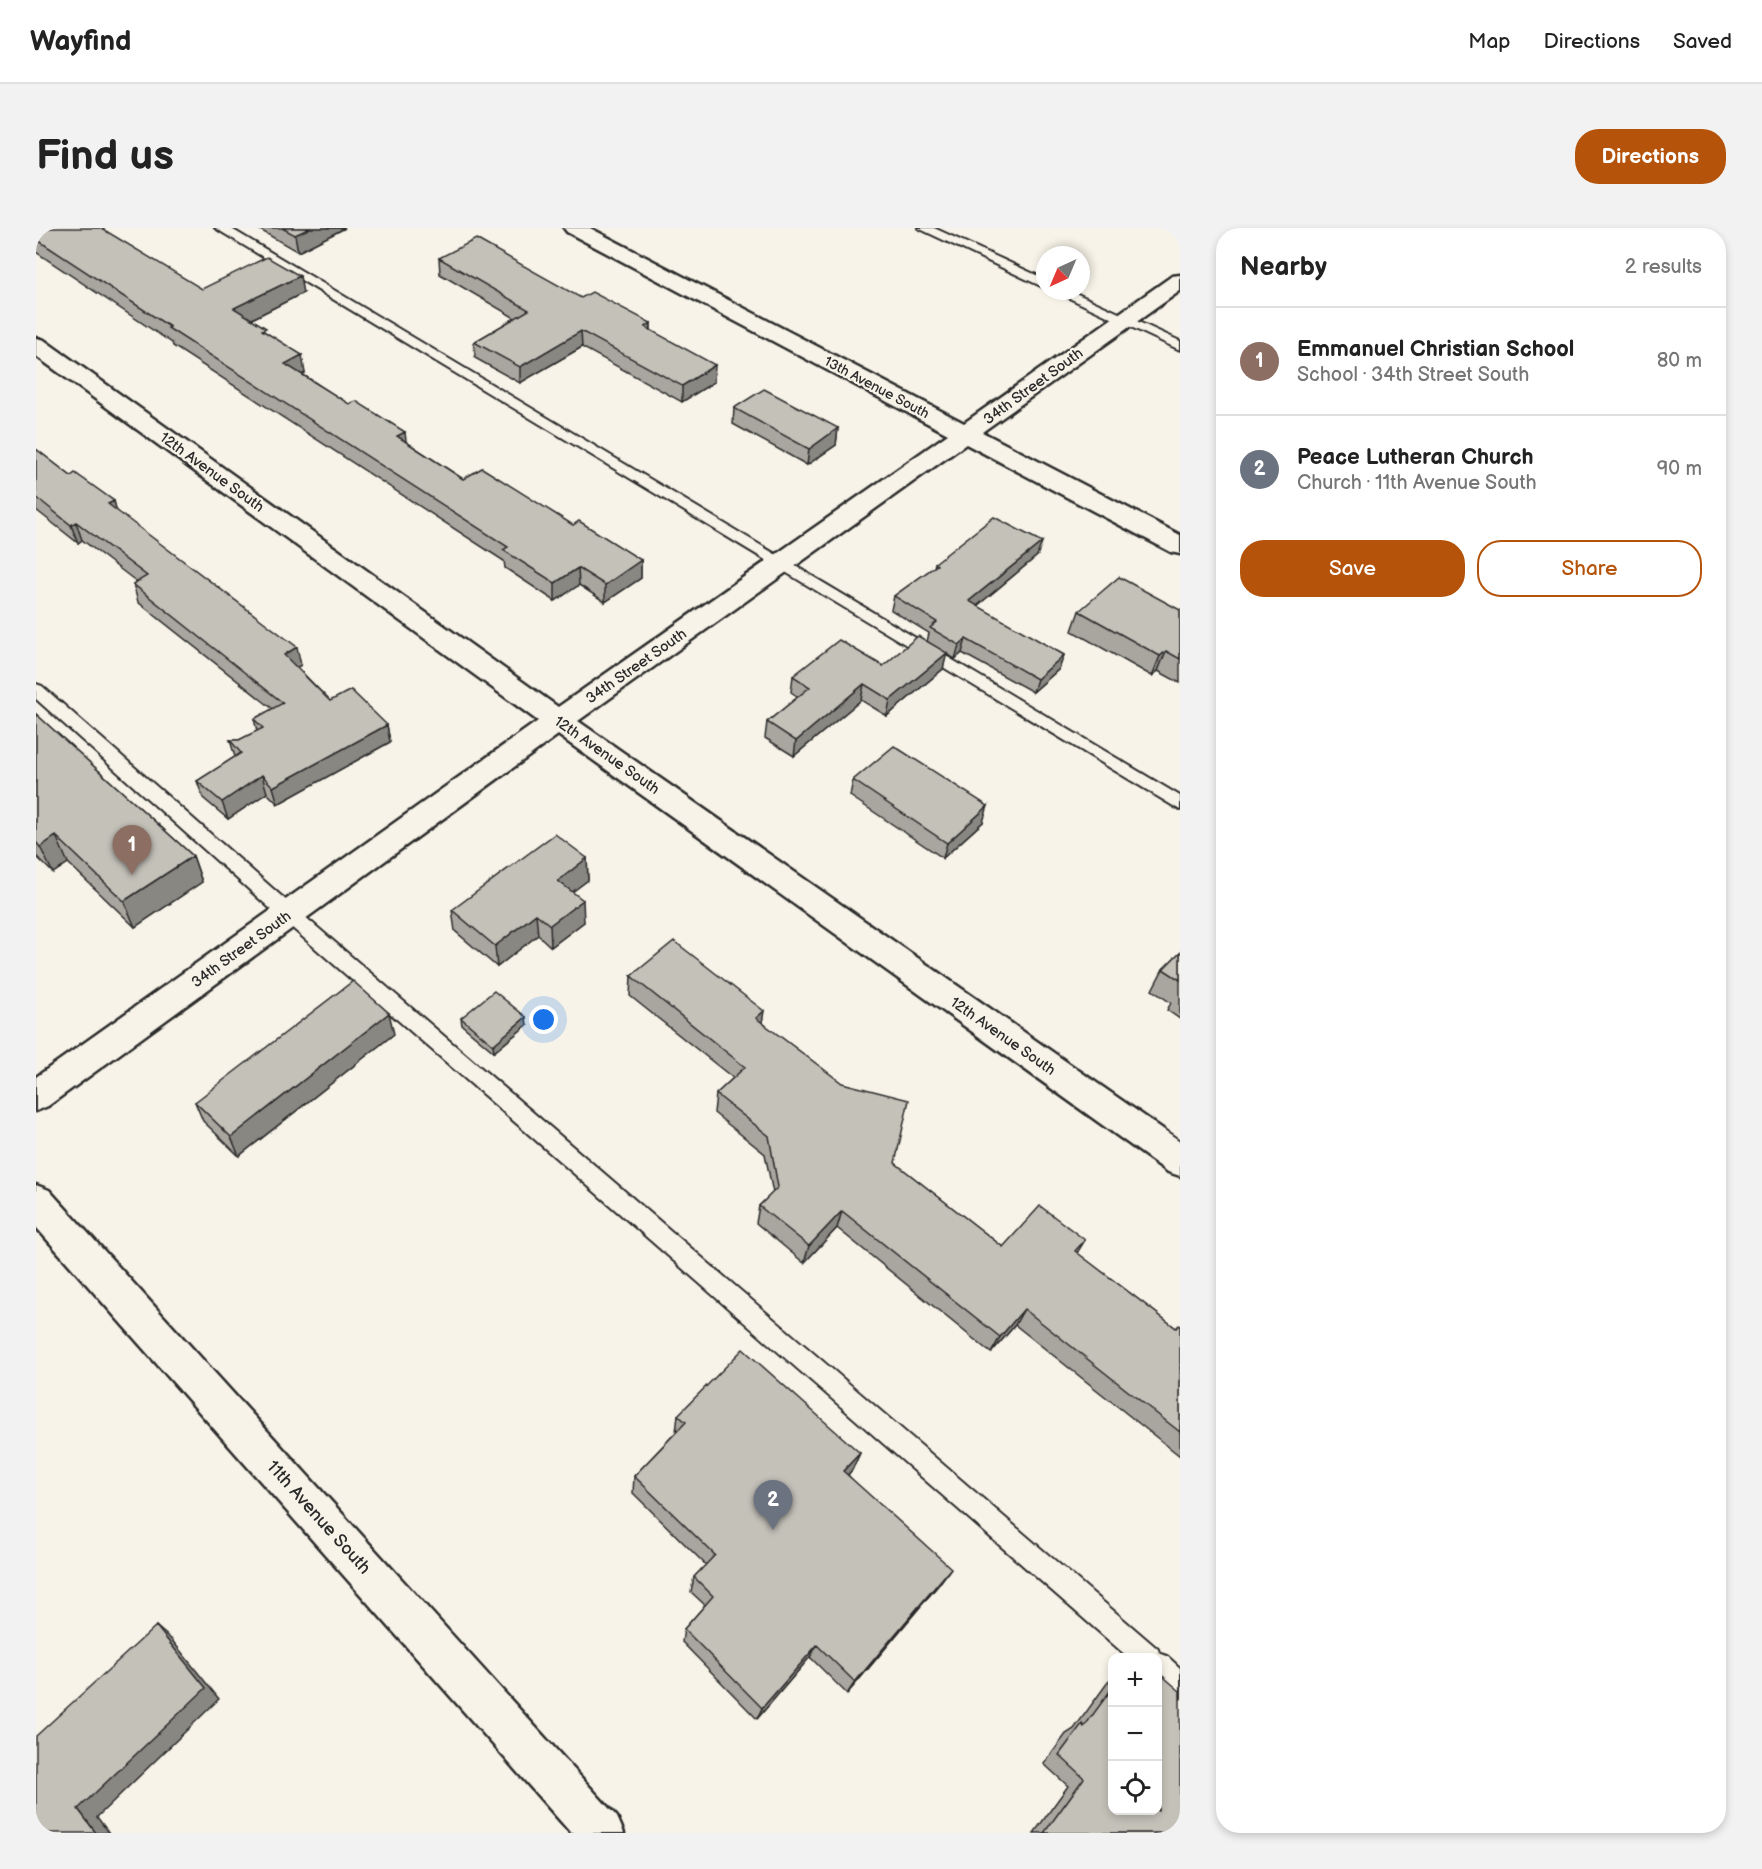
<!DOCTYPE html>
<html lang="en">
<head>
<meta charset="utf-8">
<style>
	:root { --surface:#fff; --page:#f2f2f2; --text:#222; --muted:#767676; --line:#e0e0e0; --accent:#b45309 }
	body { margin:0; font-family:"Balsamiq Sans",sans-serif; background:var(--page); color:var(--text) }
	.controls { position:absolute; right:18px; bottom:18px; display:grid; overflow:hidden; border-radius:12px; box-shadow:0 3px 9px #0003 }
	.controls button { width:54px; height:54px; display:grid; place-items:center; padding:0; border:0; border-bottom:2px solid var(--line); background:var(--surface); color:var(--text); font:30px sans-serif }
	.compass { position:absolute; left:1000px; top:18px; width:54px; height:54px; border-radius:50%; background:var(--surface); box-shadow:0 3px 9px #0003; rotate:224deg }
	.you { position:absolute; left:508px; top:792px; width:21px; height:21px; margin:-15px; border:4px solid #fff; border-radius:50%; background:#1a73e8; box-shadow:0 0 0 9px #1a73e833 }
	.badge { display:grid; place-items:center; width:39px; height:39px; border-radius:50%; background:var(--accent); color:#fff; font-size:20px; font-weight:700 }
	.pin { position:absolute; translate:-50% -50px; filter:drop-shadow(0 2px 3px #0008) }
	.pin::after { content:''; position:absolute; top:32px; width:21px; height:18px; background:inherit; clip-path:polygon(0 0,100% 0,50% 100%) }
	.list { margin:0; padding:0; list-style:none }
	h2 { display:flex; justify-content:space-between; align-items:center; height:78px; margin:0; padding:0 24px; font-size:26px }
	h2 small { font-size:20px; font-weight:400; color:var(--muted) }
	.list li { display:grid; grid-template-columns:39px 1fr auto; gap:18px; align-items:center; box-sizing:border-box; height:108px; padding:0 24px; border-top:2px solid var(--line) }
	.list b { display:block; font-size:22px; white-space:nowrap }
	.list p { margin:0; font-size:20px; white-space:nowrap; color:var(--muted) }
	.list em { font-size:20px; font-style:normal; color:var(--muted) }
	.actions { display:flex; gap:12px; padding:18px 24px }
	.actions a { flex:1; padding:14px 0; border:2px solid var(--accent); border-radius:24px; text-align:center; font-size:21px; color:var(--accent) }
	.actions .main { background:var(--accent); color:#fff }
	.icon { flex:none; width:33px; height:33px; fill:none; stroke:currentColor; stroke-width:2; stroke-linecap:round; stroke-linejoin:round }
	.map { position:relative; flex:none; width:1144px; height:1605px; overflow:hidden; border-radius:24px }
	header { display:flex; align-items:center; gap:36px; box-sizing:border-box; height:84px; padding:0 30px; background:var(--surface); border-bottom:2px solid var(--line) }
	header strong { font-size:28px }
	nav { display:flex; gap:33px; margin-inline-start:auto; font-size:21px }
	.intro { display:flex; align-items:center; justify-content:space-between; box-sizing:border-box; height:144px; padding:0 36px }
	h1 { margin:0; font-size:42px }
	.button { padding:15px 27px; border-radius:24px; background:var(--accent); color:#fff; font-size:21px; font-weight:700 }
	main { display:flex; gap:36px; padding:0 36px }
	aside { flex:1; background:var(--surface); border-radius:24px; box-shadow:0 3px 9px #0003 }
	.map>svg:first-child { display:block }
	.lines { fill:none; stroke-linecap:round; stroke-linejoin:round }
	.lane-casing { stroke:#2b2b2b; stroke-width:4 }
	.street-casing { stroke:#2b2b2b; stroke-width:5 }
	.lane { fill:#f7f3e8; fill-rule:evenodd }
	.street { fill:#f7f3e8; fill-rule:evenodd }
	.wall { fill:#a9a69f; stroke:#2b2b2b; stroke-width:1.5 }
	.shaded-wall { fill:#898782; stroke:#2b2b2b; stroke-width:1.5 }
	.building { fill:#c4c1b9; stroke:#2b2b2b; stroke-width:1.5 }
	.labels { text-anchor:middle; stroke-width:4.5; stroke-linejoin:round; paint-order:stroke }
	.far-street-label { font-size:14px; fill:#2b2b2b; stroke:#f7f3e8 }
	.street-label { font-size:15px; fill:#2b2b2b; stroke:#f7f3e8 }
	.near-street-label { font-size:18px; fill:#2b2b2b; stroke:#f7f3e8 }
</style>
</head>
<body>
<header>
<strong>Wayfind</strong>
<nav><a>Map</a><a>Directions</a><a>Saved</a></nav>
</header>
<div class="intro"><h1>Find us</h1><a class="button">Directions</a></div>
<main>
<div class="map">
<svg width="1144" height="1605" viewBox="0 0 1144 1605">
	<rect width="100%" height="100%" fill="#f7f3e8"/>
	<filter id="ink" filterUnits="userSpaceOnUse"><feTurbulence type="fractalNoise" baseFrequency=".0167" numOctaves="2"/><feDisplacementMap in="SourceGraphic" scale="12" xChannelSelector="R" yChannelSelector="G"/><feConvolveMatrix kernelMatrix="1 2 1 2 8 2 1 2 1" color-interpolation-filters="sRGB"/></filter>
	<g filter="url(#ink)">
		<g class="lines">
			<defs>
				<path id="lane" d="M179 0H194L1144 568V582Z
					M882 0H898L1009 51V60Z
					M1018 63H1035L1144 113V122Z
					M0 456 6 458 260 681 1122 1421 1123 1425 1131 1428 1144 1440V1470L1135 1466 1122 1454V1430H1093L246 691 0 471Z"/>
				<path id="street" d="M528 0H554L928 195 1136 48 1144 47V63L946 204 1144 307V326L1135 324 930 216 542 493 1144 913V948L1132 944 522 507 12 878 0 883V849L502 493 0 128V110L8 112 522 479 912 206 531 4Z
					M0 957 13 962 581 1589 588 1605H535L0 999Z"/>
			</defs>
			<use href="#lane" class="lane-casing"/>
			<use href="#street" class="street-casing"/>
			<use href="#lane" class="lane"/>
			<use href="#street" class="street"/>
		</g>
		<path class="wall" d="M0 0 166 61 267 65 216 91 231 106 269 145 266 146 427 251 605 332V350L569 374 543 357 519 373 469 340 468 333 137 118 136 115 0 24Z
			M223 0H309L262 24 224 2Z
			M403 30 615 95V102L678 154 646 174 546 119 484 155 439 130 438 114 479 90 404 46Z
			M698 180 802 200 800 217 771 237 697 196Z
			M0 221 35 248 78 273 80 283 265 437 261 439 294 473 351 497 354 514 242 576 231 565 192 591 167 570 161 553 199 529 194 512H203L221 503 218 491 237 481 102 374 97 356 101 354 46 312 42 315 0 282Z
			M1001 328 941 378 1028 427 1023 441 997 464 926 425 919 431 910 426 907 441 851 488 825 472 758 528 729 510 731 494 762 469 755 464 757 448 847 438 891 414 893 405 855 382 858 368 898 339 899 335Z
			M1144 382V455L1122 443 1116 448 1036 403 1043 383Z
			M0 486 157 628 166 654 99 699 32 635 17 645 0 628Z
			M817 552 947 594 907 630 814 568Z
			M551 630 552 652 536 664 548 694 515 719 502 707 461 739 419 703 416 682Z
			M1144 724V791L1131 782 1135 775 1116 762 1127 741Z
			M595 748 727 795 859 935 967 1019 1049 1012 1041 1025 1140 1100 1144 1098V1228L979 1097 955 1125 801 1000 768 1035 720 995 723 978 737 965 729 926 678 885 680 866 697 850 594 768Z
			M425 790 491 797 458 824 426 797Z
			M358 806 203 928 167 893 159 874Z
			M642 1187 824 1225 816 1242 812 1247 904 1355 811 1466 774 1429 721 1491 646 1414 648 1401 669 1377 655 1364 658 1349 670 1337 597 1265 598 1248 640 1204Z
			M1077 1447V1582L1144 1605H998L1032 1558 1008 1536 1030 1506 1038 1501Z"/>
		<path class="shaded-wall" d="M274 0H309L262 24 259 7Z
			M264 48 267 65 202 98 198 80Z
			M615 95 614 112 609 99Z
			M545 103 546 119 484 155V139Z
			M266 127 269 145 253 154 249 136Z
			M679 137 678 154 646 174V158Z
			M802 200 800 217 771 237 773 221Z
			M369 204 371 221 361 208Z
			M78 273 83 291 72 276Z
			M40 294 46 312 42 315 35 297Z
			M1006 314 1001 328 930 387 933 373Z
			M605 332V350L569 374V357Z
			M542 340 543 357 519 373V355Z
			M930 411 926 425 919 431 923 417Z
			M261 419 265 437 253 444 248 427Z
			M1130 423 1122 443 1116 448 1124 428Z
			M911 425 907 441 851 488 854 472Z
			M1028 427 1023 441 997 464 1001 451Z
			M828 456 825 472 758 528 760 513Z
			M351 497 354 514 242 576 237 559Z
			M226 547 231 565 192 591 186 574Z
			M952 578 947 594 907 630 911 615Z
			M20 608 32 635 17 645 4 619Z
			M157 628 166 654 99 699 88 673Z
			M551 630 552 652 523 674 522 653Z
			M547 672 548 694 515 719 514 697Z
			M500 686 502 707 461 739 459 718Z
			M728 783 725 802 720 790Z
			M353 785 358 806 203 928 195 909Z
			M490 789 491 797 458 824 457 817Z
			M806 983 801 1000 768 1035 773 1018Z
			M988 1081 979 1097 955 1125 964 1109Z
			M824 1225 816 1242 800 1260 807 1243Z
			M915 1340 904 1355 811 1466 819 1454Z
			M120 1398 135 1411 183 1471 61 1589 73 1605H60L42 1581Z
			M781 1417 774 1429 721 1491 726 1480Z"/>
		<path class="building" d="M0 0H65L166 61 231 29 264 48 198 80 230 100 226 102 266 127 249 136 313 176 320 173 369 204 361 208 427 251 446 240 537 297 543 293 605 332 569 357 542 340 519 355 467 322 472 319 132 100 134 99 0 11Z
			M246 0H274L259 7Z
			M440 11 545 70 556 64 615 95 609 99 679 137 646 158 545 103 484 139 438 114 493 82 403 30Z
			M728 161 802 200 773 221 698 180Z
			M0 221 35 248 39 245 78 273 72 276 261 419 248 427 294 473 315 462 351 497 237 559 226 547 186 574 161 553 205 525 194 512H203L227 500 218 491 247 475 97 356 111 348 40 294 35 297 0 269Z
			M958 289 1006 314 933 373 1028 427 1001 451 930 411 923 417 894 400 901 394 858 368 901 337 899 335Z
			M1083 349 1144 382V431L1130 423 1124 428 1043 383Z
			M882 408 911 425 854 472 828 456 760 513 731 494 774 459 757 448 803 412 847 438Z
			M0 486 157 628 88 673 20 608 4 619 0 614Z
			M858 518 952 578 911 615 817 552Z
			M519 606 551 630 522 653 547 672 514 697 500 686 459 718 416 682Z
			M638 713 728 783 720 790 806 855 873 872 859 935 967 1019 1004 978 1049 1012 1039 1023 1140 1100 1143 1097 1144 1098V1204L988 1081 964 1109 806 983 773 1018 723 978 742 959 733 908 680 866 709 839 595 748Z
			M1144 724V752L1127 741Z
			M317 753 353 785 195 909 159 874Z
			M458 763 490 789 457 817 425 790Z
			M707 1121 824 1225 807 1243 915 1340 819 1454 781 1417 726 1480 648 1401 677 1368 658 1349 679 1327 598 1248 650 1194 642 1187Z
			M120 1398 170 1460 42 1581 60 1605H0V1508Z
			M1101 1426 1105 1430H1098Z
			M1122 1444 1144 1463V1605H1008L1048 1550 1023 1527 1046 1496 1048 1499 1077 1459V1582H1122Z"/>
	</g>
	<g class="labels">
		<g class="far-street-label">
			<text transform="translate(841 159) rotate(28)" y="5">13th Avenue South</text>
		</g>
		<g class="street-label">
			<text transform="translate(997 158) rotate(-36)" y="5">34th Street South</text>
			<text transform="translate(176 244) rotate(36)" y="5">12th Avenue South</text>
			<text transform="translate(600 438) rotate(-35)" y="5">34th Street South</text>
			<text transform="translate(571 527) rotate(35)" y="5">12th Avenue South</text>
			<text transform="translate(205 721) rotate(-36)" y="5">34th Street South</text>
			<text transform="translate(967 808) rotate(35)" y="5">12th Avenue South</text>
		</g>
		<g class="near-street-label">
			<text transform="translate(283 1289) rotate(48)" y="6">11th Avenue South</text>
		</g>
	</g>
</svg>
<div class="controls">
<button>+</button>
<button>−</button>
<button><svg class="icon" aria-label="locate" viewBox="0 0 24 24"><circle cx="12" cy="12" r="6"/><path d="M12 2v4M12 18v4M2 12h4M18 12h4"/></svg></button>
</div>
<svg class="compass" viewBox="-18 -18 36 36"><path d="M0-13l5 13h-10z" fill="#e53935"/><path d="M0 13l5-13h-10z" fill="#767676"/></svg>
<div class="you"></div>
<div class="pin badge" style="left:96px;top:647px;background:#8d6e63">1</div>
<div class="pin badge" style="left:737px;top:1302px;background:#6b7280">2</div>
</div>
<aside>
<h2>Nearby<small>2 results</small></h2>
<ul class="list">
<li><span class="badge" style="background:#8d6e63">1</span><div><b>Emmanuel Christian School</b><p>School · 34th Street South</p></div><em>80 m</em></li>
<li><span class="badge" style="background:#6b7280">2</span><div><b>Peace Lutheran Church</b><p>Church · 11th Avenue South</p></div><em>90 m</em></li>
</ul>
<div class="actions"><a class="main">Save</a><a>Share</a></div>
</aside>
</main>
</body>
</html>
